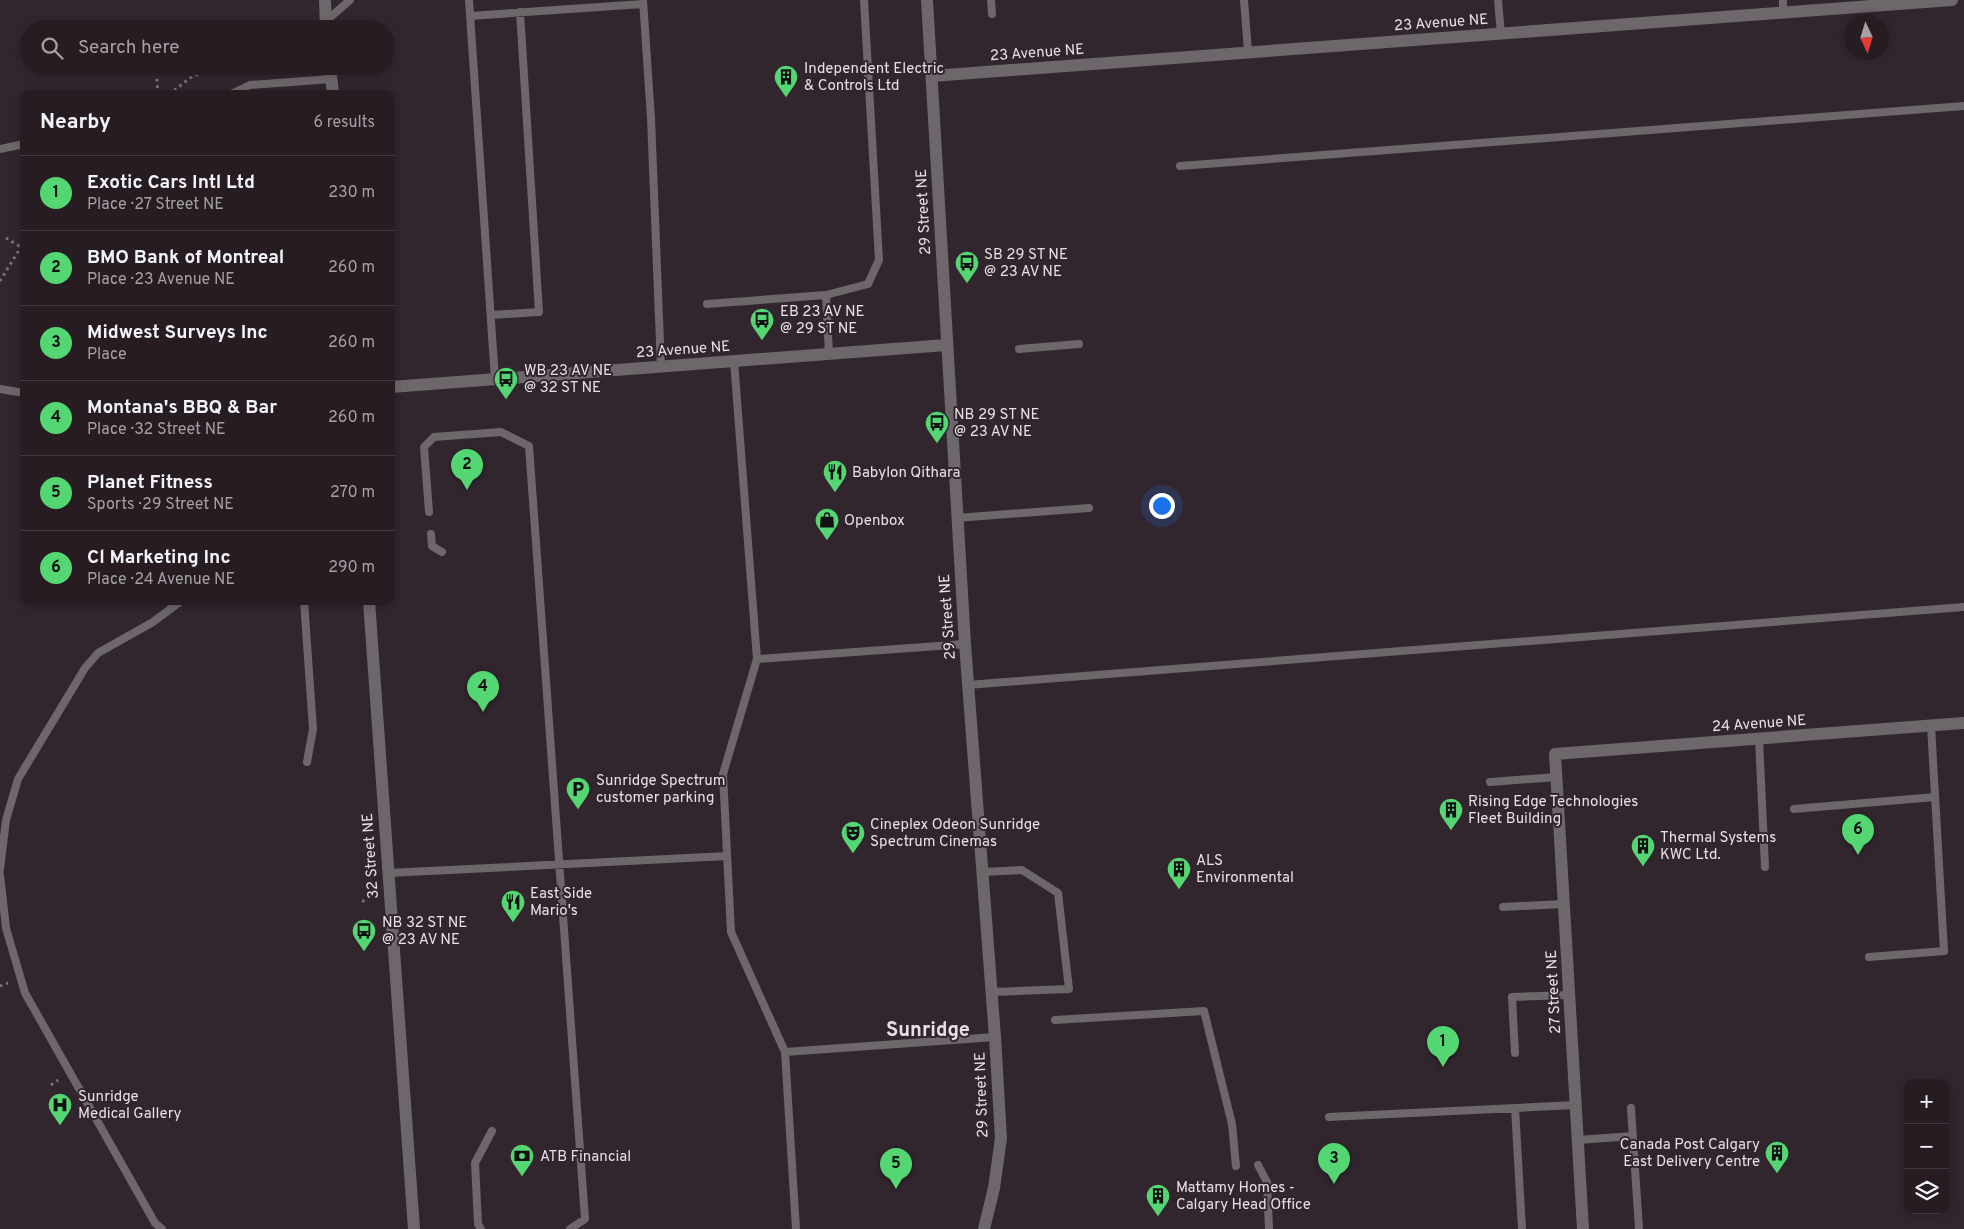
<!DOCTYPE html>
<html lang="en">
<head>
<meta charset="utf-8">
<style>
	:root { --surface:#261c22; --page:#2e252a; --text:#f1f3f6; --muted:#a4a1a5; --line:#423a40; --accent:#54d672 }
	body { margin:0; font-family:Overpass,sans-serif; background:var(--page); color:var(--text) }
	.controls { position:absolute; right:15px; bottom:15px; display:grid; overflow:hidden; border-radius:10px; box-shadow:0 2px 8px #0003 }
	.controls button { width:45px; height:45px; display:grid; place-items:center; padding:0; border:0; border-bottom:1px solid var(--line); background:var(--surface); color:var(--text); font:25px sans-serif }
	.compass { position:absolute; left:1844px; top:15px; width:45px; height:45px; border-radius:50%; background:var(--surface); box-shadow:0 2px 8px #0003; rotate:176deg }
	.you { position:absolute; left:1161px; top:505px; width:18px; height:18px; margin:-12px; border:4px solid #fff; border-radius:50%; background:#1a73e8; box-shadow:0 0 0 8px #1a73e833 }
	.badge { display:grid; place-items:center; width:32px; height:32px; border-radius:50%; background:var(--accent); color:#111; font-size:16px; font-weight:700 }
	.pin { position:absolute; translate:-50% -41px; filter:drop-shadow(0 1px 2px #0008) }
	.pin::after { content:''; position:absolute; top:26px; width:18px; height:15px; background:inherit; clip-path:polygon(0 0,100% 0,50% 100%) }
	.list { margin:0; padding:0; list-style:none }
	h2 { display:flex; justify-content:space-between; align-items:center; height:65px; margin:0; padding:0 20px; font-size:21px }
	h2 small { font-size:16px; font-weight:400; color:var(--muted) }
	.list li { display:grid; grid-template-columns:32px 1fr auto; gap:15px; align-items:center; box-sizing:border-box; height:75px; padding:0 20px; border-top:1px solid var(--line) }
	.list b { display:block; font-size:19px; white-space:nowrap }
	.list p { margin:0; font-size:16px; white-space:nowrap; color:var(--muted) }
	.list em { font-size:16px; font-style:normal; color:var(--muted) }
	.icon { flex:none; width:28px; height:28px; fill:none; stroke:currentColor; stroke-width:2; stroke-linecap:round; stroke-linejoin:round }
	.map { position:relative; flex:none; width:1964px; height:1229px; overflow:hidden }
	.search { position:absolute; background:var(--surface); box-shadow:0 2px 8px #0003; left:20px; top:20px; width:375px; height:55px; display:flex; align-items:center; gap:12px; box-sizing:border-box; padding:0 18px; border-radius:28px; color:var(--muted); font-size:19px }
	.panel { position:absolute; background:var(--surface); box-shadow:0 2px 8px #0003; left:20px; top:90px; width:375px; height:515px; border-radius:10px }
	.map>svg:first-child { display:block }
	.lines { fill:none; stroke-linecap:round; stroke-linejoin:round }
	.path { stroke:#7d737a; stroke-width:3; stroke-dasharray:2.5 4; stroke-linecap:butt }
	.service { stroke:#6d666b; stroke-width:8 }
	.minor { stroke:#6d666b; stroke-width:12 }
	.tertiary { stroke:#6d666b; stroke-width:12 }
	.labels { text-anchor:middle; stroke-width:4; stroke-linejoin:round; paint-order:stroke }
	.street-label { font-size:15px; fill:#e8dfe5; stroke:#32262e }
	.poi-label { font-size:15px; fill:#e8dfe5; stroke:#32262e; text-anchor:start }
	.district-label { font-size:20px; font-weight:bold; fill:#e8dfe5; stroke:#32262e }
</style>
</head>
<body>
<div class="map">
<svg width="1964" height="1229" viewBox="0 0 1964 1229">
	<rect width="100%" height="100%" fill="#32262e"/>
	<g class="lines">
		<path class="path" d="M156 66 158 94
			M169 94 193 76 225 66
			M6 238 24 249
			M0 281 24 242
			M362 901H365
			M0 986 8 983
			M51 1085 58 1080"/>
		<path class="service" d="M469 0 495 379
			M643 0 651 118 661 367
			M991 0 992 14
			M1244 0 1248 52
			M1498 0 1501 34
			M1783 0V13
			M470 16 643 4
			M326 21 350 0
			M231 94 250 85 331 79
			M0 149 24 144
			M1180 166 1964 106
			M707 304 826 295
			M491 315 539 312 520 12
			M1019 349 1079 344
			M829 354 826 295 868 284 879 260 864 0
			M734 361 757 659 965 644
			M0 389 24 393
			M429 512 424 447 434 437 501 432 529 446 585 1219 570 1229
			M956 518 1089 508
			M431 534 432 546 442 552
			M304 601 313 729 307 762
			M757 659 723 774 731 932 785 1052
			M968 685 1964 607
			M1759 739 1765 867
			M1490 782 1557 777
			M1794 809 1935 797
			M0 869 6 820 18 779 85 668 98 653 153 622 181 601
			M982 872 1022 870 1058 893 1069 989 992 992
			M388 873 727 856
			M0 875 6 928 25 993 155 1223 162 1229
			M1503 907 1564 904
			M1869 957 1944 951 1931 726
			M1055 1020 1204 1011 1232 1124 1236 1166
			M1515 1053 1512 997 1569 995
			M1515 1108 1522 1229
			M1631 1108 1639 1229
			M1329 1117 1576 1105
			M1578 1140 1633 1136
			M1258 1165 1267 1182 1269 1229
			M481 1229 478 1224 475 1163 492 1131
			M796 1229 785 1052 995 1037"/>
		<path class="minor" d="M927 0 965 644 995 1037 1001 1138 994 1188 984 1229
			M932 76 1952 0
			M391 387 946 345
			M1583 1229 1555 754 1964 723"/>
		<path class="tertiary" d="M325 0 326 29
			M330 66 333 94
			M369 601 414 1229"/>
	</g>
	<defs>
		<symbol id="building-pin" viewBox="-11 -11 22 30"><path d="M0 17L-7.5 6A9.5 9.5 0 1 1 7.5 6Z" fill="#54d672" stroke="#32262e"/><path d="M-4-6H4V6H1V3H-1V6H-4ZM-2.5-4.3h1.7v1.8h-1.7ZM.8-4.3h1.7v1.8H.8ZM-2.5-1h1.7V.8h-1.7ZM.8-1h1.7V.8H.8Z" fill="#111"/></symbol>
		<symbol id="bus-pin" viewBox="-11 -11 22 30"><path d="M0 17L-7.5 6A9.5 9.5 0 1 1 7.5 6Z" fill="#54d672" stroke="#32262e"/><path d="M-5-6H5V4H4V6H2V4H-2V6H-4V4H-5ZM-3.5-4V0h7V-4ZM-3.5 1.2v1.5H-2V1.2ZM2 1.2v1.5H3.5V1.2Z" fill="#111"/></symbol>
		<symbol id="restaurant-pin" viewBox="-11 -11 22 30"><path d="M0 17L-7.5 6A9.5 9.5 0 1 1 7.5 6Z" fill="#54d672" stroke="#32262e"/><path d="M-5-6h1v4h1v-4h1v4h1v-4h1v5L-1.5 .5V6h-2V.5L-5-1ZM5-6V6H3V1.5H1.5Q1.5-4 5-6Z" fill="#111"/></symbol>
		<symbol id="shop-pin" viewBox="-11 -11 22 30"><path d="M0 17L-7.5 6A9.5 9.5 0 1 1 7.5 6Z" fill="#54d672" stroke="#32262e"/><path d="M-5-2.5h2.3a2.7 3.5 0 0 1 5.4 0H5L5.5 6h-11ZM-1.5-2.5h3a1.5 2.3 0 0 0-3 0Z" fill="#111"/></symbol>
		<symbol id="parking-pin" viewBox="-11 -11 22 30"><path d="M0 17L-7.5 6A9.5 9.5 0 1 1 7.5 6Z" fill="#54d672" stroke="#32262e"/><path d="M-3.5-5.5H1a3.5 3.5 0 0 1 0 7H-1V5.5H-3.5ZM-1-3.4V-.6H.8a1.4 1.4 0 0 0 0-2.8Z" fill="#111"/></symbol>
		<symbol id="theatre-pin" viewBox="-11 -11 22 30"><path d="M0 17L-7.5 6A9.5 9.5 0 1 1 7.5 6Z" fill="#54d672" stroke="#32262e"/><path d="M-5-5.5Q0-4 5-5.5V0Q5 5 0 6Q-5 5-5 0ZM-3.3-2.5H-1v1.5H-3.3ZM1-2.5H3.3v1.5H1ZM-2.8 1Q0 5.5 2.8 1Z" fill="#111"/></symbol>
		<symbol id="hospital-pin" viewBox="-11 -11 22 30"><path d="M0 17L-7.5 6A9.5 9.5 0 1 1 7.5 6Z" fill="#54d672" stroke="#32262e"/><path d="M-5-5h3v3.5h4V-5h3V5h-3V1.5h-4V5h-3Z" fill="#111"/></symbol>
		<symbol id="bank-pin" viewBox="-11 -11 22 30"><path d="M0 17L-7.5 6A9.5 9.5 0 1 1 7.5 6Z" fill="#54d672" stroke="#32262e"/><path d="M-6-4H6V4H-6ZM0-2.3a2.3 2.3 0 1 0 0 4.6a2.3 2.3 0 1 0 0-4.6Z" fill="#111"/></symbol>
	</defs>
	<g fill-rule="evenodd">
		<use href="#building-pin" x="772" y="63" width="28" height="38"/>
		<use href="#bus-pin" x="953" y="249" width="28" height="38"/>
		<use href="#bus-pin" x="748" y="306" width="28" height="38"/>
		<use href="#bus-pin" x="492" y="365" width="28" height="38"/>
		<use href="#bus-pin" x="923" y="409" width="28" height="38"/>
		<use href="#restaurant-pin" x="821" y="458" width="28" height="38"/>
		<use href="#shop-pin" x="813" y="506" width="28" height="38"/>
		<use href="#parking-pin" x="564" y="775" width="28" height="38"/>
		<use href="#building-pin" x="1437" y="796" width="28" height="38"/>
		<use href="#theatre-pin" x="839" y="819" width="28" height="38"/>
		<use href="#building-pin" x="1629" y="832" width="28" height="38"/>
		<use href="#building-pin" x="1165" y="855" width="28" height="38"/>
		<use href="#restaurant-pin" x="499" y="888" width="28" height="38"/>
		<use href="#bus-pin" x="350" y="917" width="28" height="38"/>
		<use href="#hospital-pin" x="46" y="1091" width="28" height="38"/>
		<use href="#building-pin" x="1763" y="1139" width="28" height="38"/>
		<use href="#bank-pin" x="508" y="1142" width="28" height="38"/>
		<use href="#building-pin" x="1144" y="1182" width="28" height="38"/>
	</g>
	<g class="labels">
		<g class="street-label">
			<text transform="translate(1441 22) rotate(-4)" y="5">23 Avenue NE</text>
			<text transform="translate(1037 52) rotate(-4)" y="5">23 Avenue NE</text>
			<text transform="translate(923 212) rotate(-93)" y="5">29 Street NE</text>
			<text transform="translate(683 349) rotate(-4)" y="5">23 Avenue NE</text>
			<text transform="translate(947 617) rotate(-94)" y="5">29 Street NE</text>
			<text transform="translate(1759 723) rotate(-4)" y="5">24 Avenue NE</text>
			<text transform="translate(370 856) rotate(-94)" y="5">32 Street NE</text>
			<text transform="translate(1553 992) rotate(-93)" y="5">27 Street NE</text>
			<text transform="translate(981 1095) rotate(-92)" y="5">29 Street NE</text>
		</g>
		<g class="poi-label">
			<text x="804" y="73">Independent Electric<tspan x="804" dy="17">&amp; Controls Ltd</tspan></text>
			<text x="984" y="259">SB 29 ST NE<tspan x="984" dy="17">@ 23 AV NE</tspan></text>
			<text x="780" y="316">EB 23 AV NE<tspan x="780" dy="17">@ 29 ST NE</tspan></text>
			<text x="524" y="375">WB 23 AV NE<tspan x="524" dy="17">@ 32 ST NE</tspan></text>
			<text x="954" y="419">NB 29 ST NE<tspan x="954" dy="17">@ 23 AV NE</tspan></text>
			<text x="852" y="477">Babylon Qithara</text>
			<text x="844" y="525">Openbox</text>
			<text x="596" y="785">Sunridge Spectrum<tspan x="596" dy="17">customer parking</tspan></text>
			<text x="1468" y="806">Rising Edge Technologies<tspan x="1468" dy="17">Fleet Building</tspan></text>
			<text x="870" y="829">Cineplex Odeon Sunridge<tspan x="870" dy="17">Spectrum Cinemas</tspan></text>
			<text x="1660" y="842">Thermal Systems<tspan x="1660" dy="17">KWC Ltd.</tspan></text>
			<text x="1196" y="865">ALS<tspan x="1196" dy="17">Environmental</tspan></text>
			<text x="530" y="898">East Side<tspan x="530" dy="17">Mario's</tspan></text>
			<text x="382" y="927">NB 32 ST NE<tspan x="382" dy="17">@ 23 AV NE</tspan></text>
			<text x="78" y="1101">Sunridge<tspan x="78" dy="17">Medical Gallery</tspan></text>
			<text x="1760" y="1149" text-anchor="end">Canada Post Calgary<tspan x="1760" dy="17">East Delivery Centre</tspan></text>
			<text x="540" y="1161">ATB Financial</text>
			<text x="1176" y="1192">Mattamy Homes -<tspan x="1176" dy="17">Calgary Head Office</tspan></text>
		</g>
		<g class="district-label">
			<text x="928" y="1036">Sunridge</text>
		</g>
	</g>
</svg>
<div class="controls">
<button>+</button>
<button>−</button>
<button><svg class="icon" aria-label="layers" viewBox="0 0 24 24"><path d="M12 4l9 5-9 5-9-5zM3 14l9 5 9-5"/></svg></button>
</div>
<svg class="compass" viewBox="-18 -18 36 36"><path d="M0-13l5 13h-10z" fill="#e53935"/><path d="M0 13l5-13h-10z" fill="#a4a1a5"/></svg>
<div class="you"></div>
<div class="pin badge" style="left:1443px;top:1067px">1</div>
<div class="pin badge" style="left:467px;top:490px">2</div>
<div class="pin badge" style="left:1334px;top:1184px">3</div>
<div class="pin badge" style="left:483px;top:712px">4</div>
<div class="pin badge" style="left:896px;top:1189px">5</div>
<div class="pin badge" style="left:1858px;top:855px">6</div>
<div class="search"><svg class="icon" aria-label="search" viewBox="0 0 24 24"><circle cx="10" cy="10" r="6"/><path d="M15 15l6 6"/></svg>Search here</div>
<section class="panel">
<h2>Nearby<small>6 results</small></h2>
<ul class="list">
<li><span class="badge">1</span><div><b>Exotic Cars Intl Ltd</b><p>Place · 27 Street NE</p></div><em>230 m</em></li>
<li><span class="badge">2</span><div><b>BMO Bank of Montreal</b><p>Place · 23 Avenue NE</p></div><em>260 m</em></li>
<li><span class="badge">3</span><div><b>Midwest Surveys Inc</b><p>Place</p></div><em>260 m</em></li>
<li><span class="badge">4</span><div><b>Montana's BBQ &amp; Bar</b><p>Place · 32 Street NE</p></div><em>260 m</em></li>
<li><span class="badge">5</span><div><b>Planet Fitness</b><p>Sports · 29 Street NE</p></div><em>270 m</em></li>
<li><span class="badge">6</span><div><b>Cl Marketing Inc</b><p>Place · 24 Avenue NE</p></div><em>290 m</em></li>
</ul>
</section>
</div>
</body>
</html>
